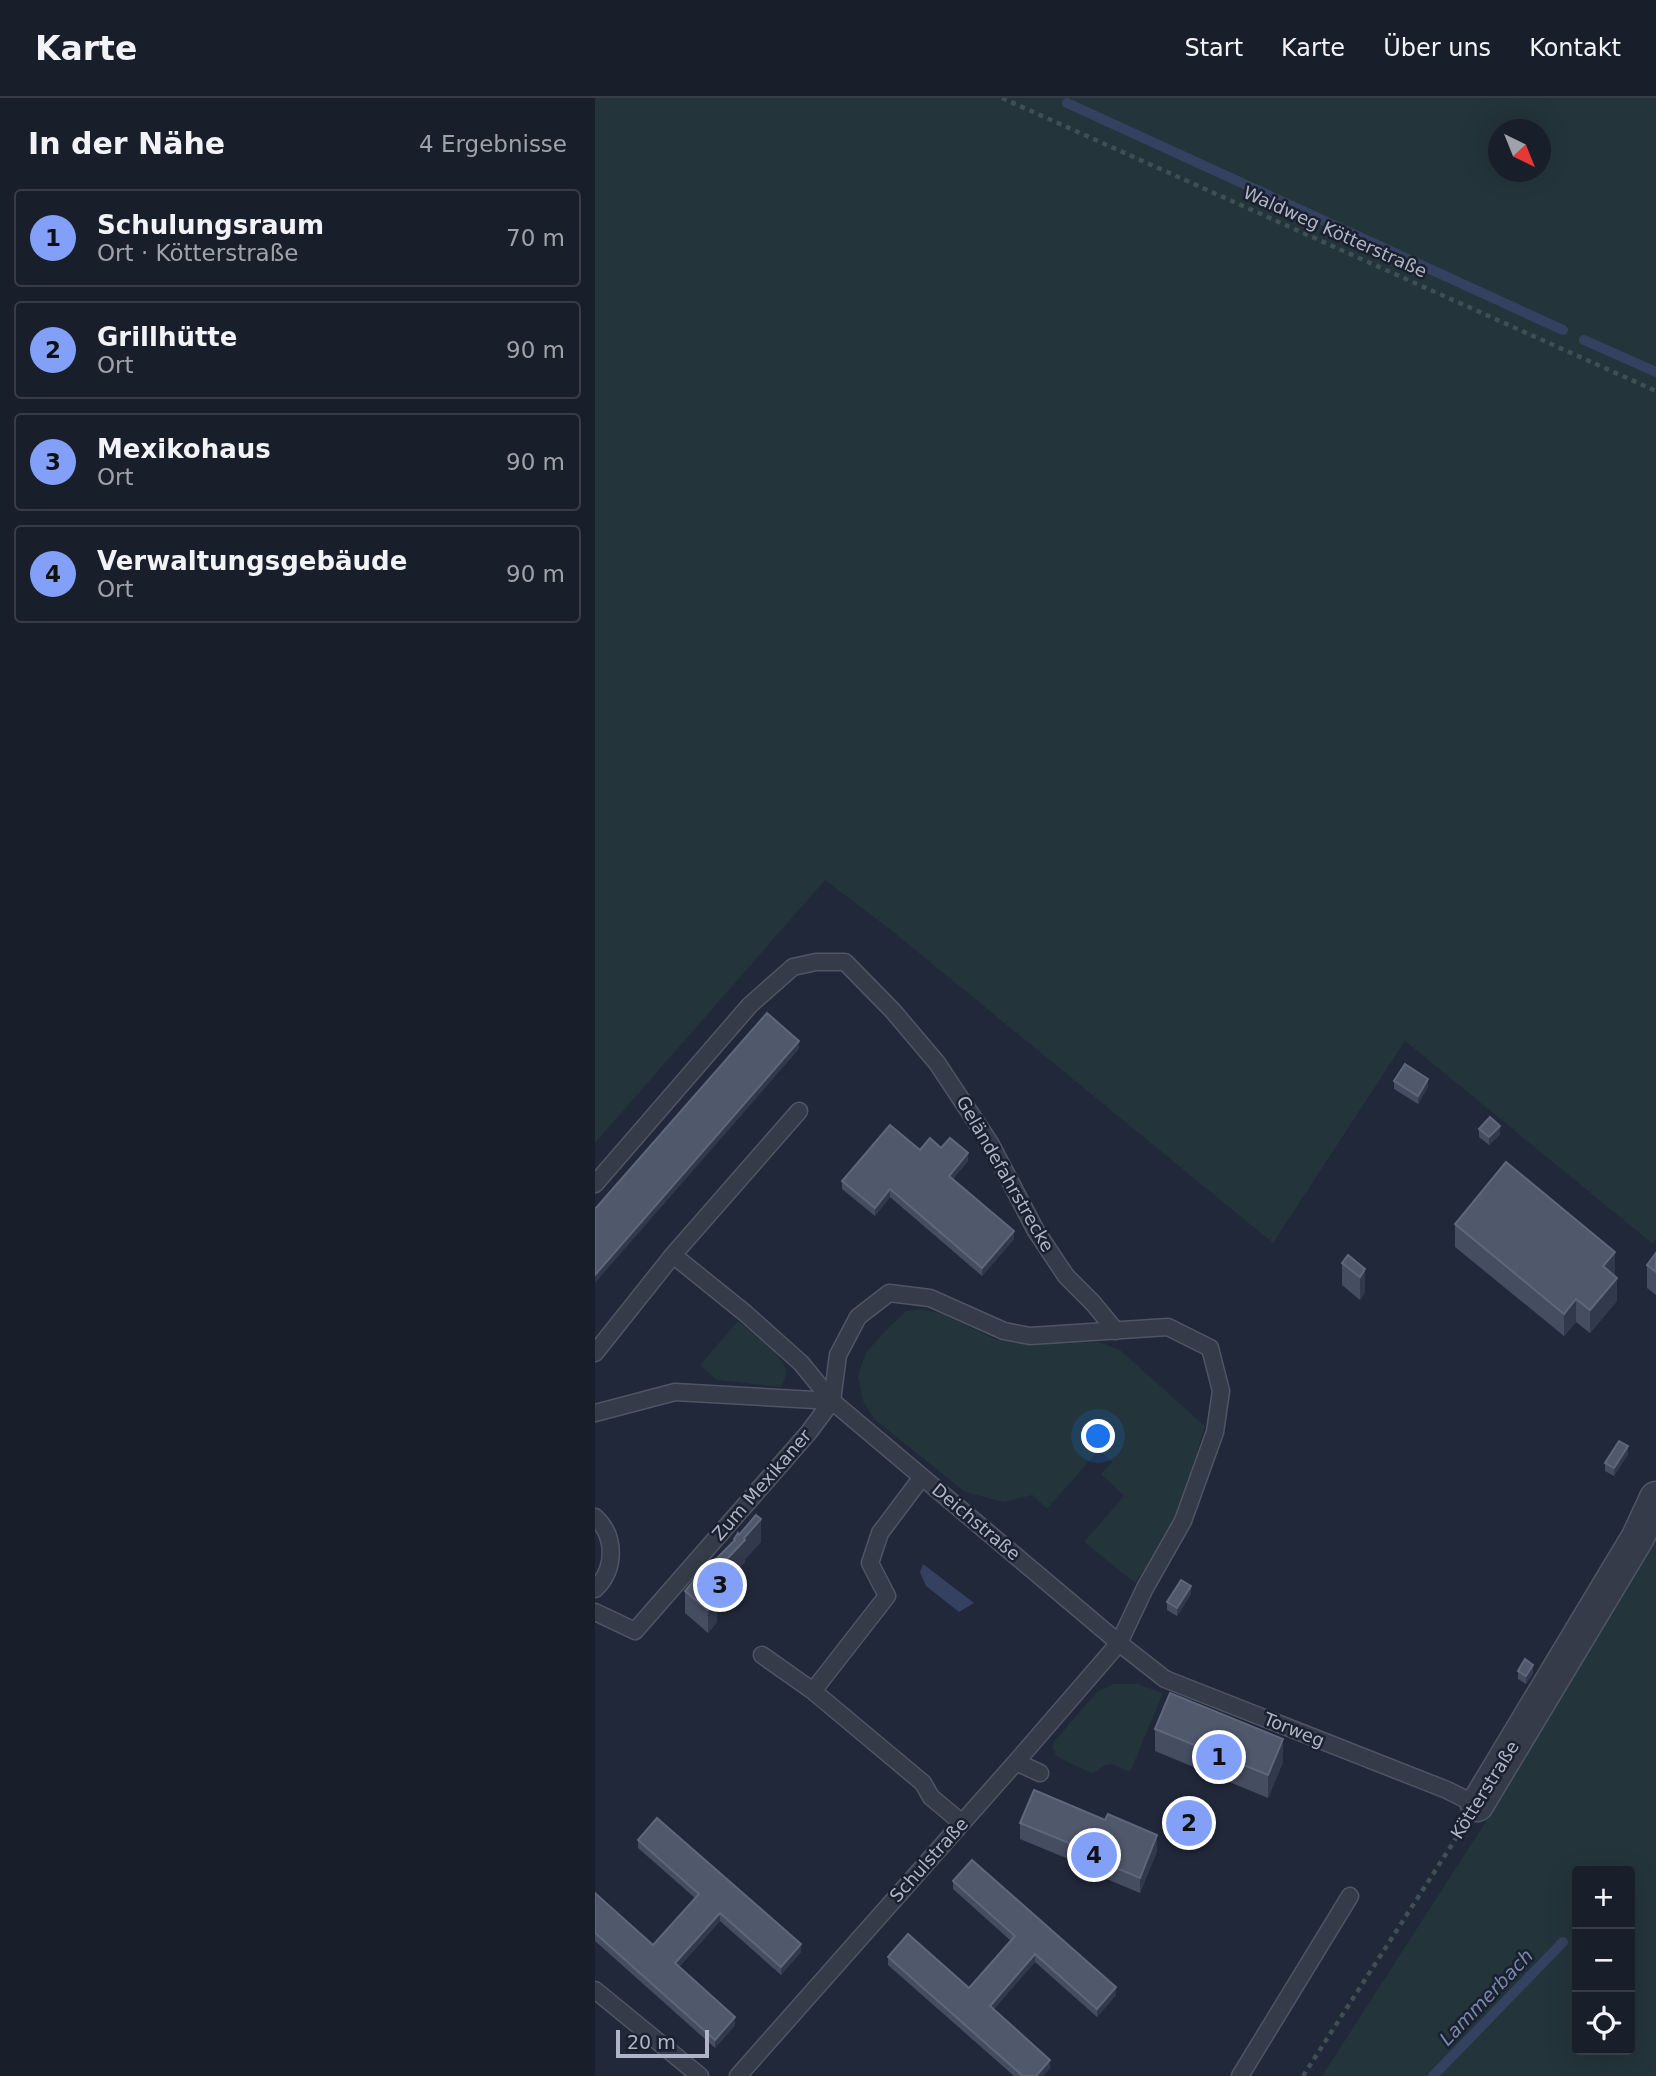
<!DOCTYPE html>
<html lang="de">
<head>
<meta charset="utf-8">
<style>
	:root { --surface:#191e2b; --page:#262b37; --text:#f1f3f6; --muted:#9fa2a9; --line:#373c47; --accent:#83a0f8 }
	body { margin:0; font-family:"DejaVu Sans",sans-serif; background:var(--page); color:var(--text) }
	.controls { position:absolute; right:21px; bottom:21px; display:grid; overflow:hidden; border-radius:7px; box-shadow:0 7px 28px #0002 }
	.controls button { width:63px; height:63px; display:grid; place-items:center; padding:0; border:0; border-bottom:2px solid var(--line); background:var(--surface); color:var(--text); font:35px sans-serif }
	.compass { position:absolute; left:893px; top:21px; width:63px; height:63px; border-radius:50%; background:var(--surface); box-shadow:0 7px 28px #0002; rotate:137deg }
	.scale { position:absolute; left:21px; bottom:18px; width:93px; box-sizing:border-box; padding-left:7px; border:4px solid #afb5c6; border-top:0; font-size:19px; line-height:24px; white-space:nowrap; color:#afb5c6; -webkit-text-stroke:5px #1a202e; paint-order:stroke }
	.you { position:absolute; left:504px; top:1339px; width:24px; height:24px; margin:-18px; border:5px solid #fff; border-radius:50%; background:#1a73e8; box-shadow:0 0 0 10px #1a73e833 }
	.badge { display:grid; place-items:center; width:46px; height:46px; border-radius:50%; background:var(--accent); color:#111; font-size:23px; font-weight:700 }
	.pin { position:absolute; translate:-50% -50%; border:4px solid #fff; box-shadow:0 2px 7px #0006 }
	.list { margin:0; padding:0; list-style:none }
	h2 { display:flex; justify-content:space-between; align-items:center; height:91px; margin:0; padding:0 28px; font-size:30px }
	h2 small { font-size:23px; font-weight:400; color:var(--muted) }
	.list li { display:grid; grid-template-columns:46px 1fr auto; gap:21px; align-items:center; box-sizing:border-box; height:98px; margin:0 14px 14px; padding:0 14px; border:2px solid var(--line); border-radius:7px }
	.list b { display:block; font-size:26px; white-space:nowrap }
	.list p { margin:0; font-size:23px; white-space:nowrap; color:var(--muted) }
	.list em { font-size:23px; font-style:normal; color:var(--muted) }
	.icon { flex:none; width:38px; height:38px; fill:none; stroke:currentColor; stroke-width:2; stroke-linecap:round; stroke-linejoin:round }
	.map { position:relative; flex:none; width:1061px; height:1978px; overflow:hidden }
	header { display:flex; align-items:center; gap:42px; box-sizing:border-box; height:98px; padding:0 35px; background:var(--surface); border-bottom:2px solid var(--line) }
	header strong { font-size:33px }
	nav { display:flex; gap:38px; margin-inline-start:auto; font-size:24px }
	main { display:flex }
	aside { flex:1; background:var(--surface) }
	.map>svg:first-child { display:block }
	.green { fill:#23343a; fill-rule:evenodd }
	.water { fill:#354160 }
	.lines { fill:none; stroke-linecap:round; stroke-linejoin:round }
	.stream { stroke:#354160; stroke-width:10 }
	.service-casing { stroke:#4f5564; stroke-width:19 }
	.minor-casing { stroke:#4f5564; stroke-width:35 }
	.path { stroke:#3e5054; stroke-width:4.5; stroke-dasharray:5 5; stroke-linecap:butt }
	.service { stroke:#353b49; stroke-width:16 }
	.minor { stroke:#353b49; stroke-width:32 }
	.wall { fill:#454d61 }
	.shaded-wall { fill:#32394c }
	.building { fill:#50586c; stroke:#5f677a; stroke-width:2 }
	.labels { text-anchor:middle; stroke-width:5; stroke-linejoin:round; paint-order:stroke }
	.street-label { font-size:18px; fill:#afb5c6; stroke:#1a202e }
	.water-label { font-size:19px; font-style:italic; fill:#7787ae; stroke:#1a202e }
</style>
</head>
<body>
<header>
<strong>Karte</strong>
<nav><a>Start</a><a>Karte</a><a>Über uns</a><a>Kontakt</a></nav>
</header>
<main>
<aside>
<h2>In der Nähe<small>4 Ergebnisse</small></h2>
<ul class="list">
<li><span class="badge">1</span><div><b>Schulungsraum</b><p>Ort · Kötterstraße</p></div><em>70 m</em></li>
<li><span class="badge">2</span><div><b>Grillhütte</b><p>Ort</p></div><em>90 m</em></li>
<li><span class="badge">3</span><div><b>Mexikohaus</b><p>Ort</p></div><em>90 m</em></li>
<li><span class="badge">4</span><div><b>Verwaltungsgebäude</b><p>Ort</p></div><em>90 m</em></li>
</ul>
</aside>
<div class="map">
<svg width="1061" height="1978" viewBox="0 0 1061 1978">
	<rect width="100%" height="100%" fill="#212839"/>
	<path class="green" d="M0 0H1061V1140L1058 1146 810 943 678 1145 297 833 230 782 0 1045ZM904 32H946V74H904Z
		M327 1211 347 1216 400 1241 433 1247 504 1244 525 1252 610 1328 582 1422 540 1485 489 1444 529 1398 506 1376 517 1364 504 1352 452 1411 438 1397 408 1404 370 1394 279 1321 268 1303 263 1278 270 1256 290 1233 311 1213Z
		M143 1223C155 1234 188 1256 191 1273 192 1279 188 1284 185 1289L122 1282 105 1267Z
		M1061 1434V1978H727L915 1686ZM982 1773H1035V1952H982Z
		M519 1586H543L568 1595 535 1674C515 1666 516 1661 499 1675L494 1674 462 1659 457 1649 461 1641 503 1593Z"/>
	<path class="water" d="M328 1466 379 1505 364 1514 331 1488 325 1474Z"/>
	<g class="lines">
		<path class="stream" d="M472 5 968 232
			M989 242 1061 274
			M838 1978 968 1844"/>
		<defs>
			<path id="service" d="M0 1086 155 907 198 869 221 864H250L298 913 342 965 395 1045 441 1133 471 1178 498 1205 521 1233
				M78 1157 150 1215 206 1265 237 1303 524 1545 570 1581 852 1692 882 1707
				M0 1255 78 1157 204 1013
				M0 1315 80 1294 237 1303
				M327 1379 285 1435 275 1465 292 1498 218 1593 328 1685 336 1699 367 1725
				M0 1419C21 1438 21 1471 0 1491
				M0 1514 40 1533 214 1334 237 1303 243 1257 263 1219 294 1195 335 1200 409 1233 435 1238 573 1229 615 1250 626 1293 620 1334 588 1423 550 1490 524 1545 421 1664 143 1978
				M167 1557 218 1593
				M421 1664 445 1675
				M0 1892 105 1978
				M645 1978 755 1798"/>
			<path id="minor" d="M882 1707 1043 1439 1061 1400"/>
		</defs>
		<use href="#service" class="service-casing"/>
		<use href="#minor" class="minor-casing"/>
		<path class="path" d="M407 0 1061 293
			M708 1978 867 1731"/>
		<use href="#service" class="service"/>
		<use href="#minor" class="minor"/>
	</g>
	<path class="wall" d="M799 983 833 989 823 1006 799 991Z
		M884 1031 905 1036 894 1047 884 1039Z
		M346 1050 373 1063 358 1081 419 1141 387 1178 295 1099 280 1118 247 1091V1083Z
		M860 1126 1020 1176 1019 1177 1022 1203 995 1235 981 1224 969 1238 860 1149Z
		M1061 1155V1197L1052 1190V1167Z
		M747 1165 770 1171V1194L765 1202 747 1187Z
		M1033 1356 1019 1378 1010 1373V1365Z
		M139 1441 166 1444 150 1461V1464L131 1484V1487L127 1492 125 1491 119 1498 122 1524 113 1535 90 1515V1493L104 1485 119 1467V1463L139 1444Z
		M596 1496 582 1518 572 1512V1504Z
		M923 1573 938 1575 931 1586 923 1581Z
		M560 1631 688 1664 673 1700 560 1653Z
		M575 1714 610 1725 605 1736 594 1741 583 1736 575 1722Z
		M425 1725 562 1753 545 1795 495 1774V1770L425 1741Z
		M43 1742 206 1854 186 1877 125 1823 84 1869 140 1927 120 1950 0 1843V1795L58 1847 100 1800 43 1750Z
		M358 1783 521 1897 502 1919 440 1864 398 1911 455 1970 448 1978H419L293 1867V1859L374 1890 416 1843 358 1791Z"/>
	<path class="shaded-wall" d="M204 943V951L0 1185V1177Z
		M833 981V989L823 1006V998Z
		M905 1028V1036L894 1047V1039Z
		M373 1055V1063L354 1086V1078Z
		M295 1091V1099L280 1118V1110Z
		M419 1133V1141L387 1178V1170Z
		M1020 1154V1176L1008 1191V1168Z
		M770 1171V1194L765 1202V1179Z
		M1022 1180V1203L995 1235V1212Z
		M981 1201V1224L969 1238V1216Z
		M1033 1348V1356L1019 1378V1370Z
		M166 1421V1444L150 1461V1464L131 1484V1487L127 1492V1469L130 1463Z
		M125 1468V1491L110 1509 108 1488Z
		M596 1488V1496L582 1518V1510Z
		M122 1501V1524L113 1535V1512Z
		M938 1567V1575L931 1586V1578Z
		M688 1641V1664L673 1700V1677Z
		M610 1717V1725L605 1736 594 1741V1733Z
		M562 1737V1753L545 1795V1780Z
		M125 1815V1823L80 1873V1865Z
		M206 1846V1854L186 1877V1869Z
		M440 1856V1864L395 1916V1908Z
		M521 1889V1897L502 1919V1911Z
		M140 1919V1927L120 1950V1942Z
		M455 1962V1970L448 1978H441Z"/>
	<path class="building" d="M172 915 204 943 0 1177V1111Z
		M810 966 833 981 823 998 799 983Z
		M895 1019 905 1028 894 1039 884 1031Z
		M295 1027 325 1052 335 1040 346 1050 355 1040 373 1055 354 1078 419 1133 387 1170 295 1091 280 1110 247 1083Z
		M911 1064 1020 1154 1008 1168 1022 1180 995 1212 981 1201 969 1216 860 1126Z
		M1061 1155V1174L1052 1167Z
		M753 1157 770 1171 765 1179 747 1165Z
		M1024 1343 1033 1348 1019 1370 1010 1365Z
		M161 1417 166 1421 149 1440 150 1442 130 1463 131 1465 127 1469 125 1468 108 1488 122 1501 113 1512 90 1493 100 1481 104 1485 121 1465 119 1463 140 1442 139 1441 143 1435 144 1437Z
		M586 1482 596 1488 582 1510 572 1504Z
		M930 1561 938 1567 931 1578 923 1573Z
		M575 1595 688 1641 673 1677 560 1631Z
		M439 1692 510 1722 513 1716 562 1737 545 1780 495 1759 496 1754 425 1725Z
		M594 1700 605 1705 610 1717 605 1728 594 1733 583 1728 575 1714 579 1705Z
		M62 1720 206 1846 186 1869 125 1815 80 1865 140 1919 120 1942 0 1835V1795L58 1847 104 1796 43 1742Z
		M377 1762 521 1889 502 1911 440 1856 395 1908 455 1962 441 1978H428L293 1859 313 1836 374 1890 420 1838 358 1783Z"/>
	<g class="labels">
		<g class="street-label">
			<text transform="translate(740 134) rotate(24)" y="6">Waldweg Kötterstraße</text>
			<text transform="translate(410 1076) rotate(60)" y="6">Geländefahrstrecke</text>
			<text transform="translate(167 1387) rotate(-49)" y="6">Zum Mexikaner</text>
			<text transform="translate(381 1424) rotate(40)" y="6">Deichstraße</text>
			<text transform="translate(699 1632) rotate(22)" y="6">Torweg</text>
			<text transform="translate(890 1692) rotate(-58)" y="6">Kötterstraße</text>
			<text transform="translate(334 1762) rotate(-48)" y="6">Schulstraße</text>
		</g>
		<g class="water-label">
			<text transform="translate(891 1899) rotate(-46)" y="7">Lammerbach</text>
		</g>
	</g>
</svg>
<div class="controls">
<button>+</button>
<button>−</button>
<button><svg class="icon" aria-label="locate" viewBox="0 0 24 24"><circle cx="12" cy="12" r="6"/><path d="M12 2v4M12 18v4M2 12h4M18 12h4"/></svg></button>
</div>
<svg class="compass" viewBox="-18 -18 36 36"><path d="M0-13l5 13h-10z" fill="#e53935"/><path d="M0 13l5-13h-10z" fill="#9fa2a9"/></svg>
<div class="scale">20 m</div>
<div class="you"></div>
<div class="pin badge" style="left:624px;top:1659px">1</div>
<div class="pin badge" style="left:594px;top:1725px">2</div>
<div class="pin badge" style="left:125px;top:1487px">3</div>
<div class="pin badge" style="left:499px;top:1757px">4</div>
</div>
</main>
</body>
</html>
